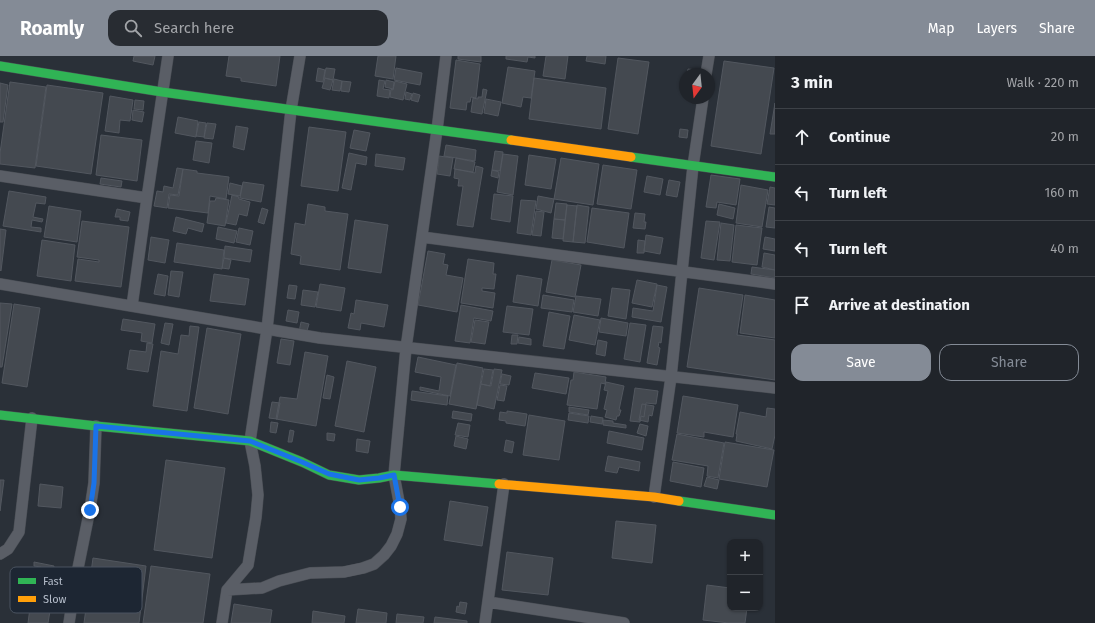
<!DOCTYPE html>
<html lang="en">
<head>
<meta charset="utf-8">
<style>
	:root { --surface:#20242a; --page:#282c32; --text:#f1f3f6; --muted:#a2a4a8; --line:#3d4147; --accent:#848b96 }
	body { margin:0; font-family:"Fira Sans",sans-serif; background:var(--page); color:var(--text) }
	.controls { position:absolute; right:12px; bottom:12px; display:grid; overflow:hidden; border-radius:8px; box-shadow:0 1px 3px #0004 }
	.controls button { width:36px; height:36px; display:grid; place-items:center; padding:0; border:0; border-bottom:1px solid var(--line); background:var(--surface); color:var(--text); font:20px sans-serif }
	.compass { position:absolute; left:679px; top:12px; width:36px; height:36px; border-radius:50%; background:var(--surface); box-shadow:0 1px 3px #0004; rotate:195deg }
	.stop { position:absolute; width:12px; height:12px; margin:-9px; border:3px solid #1a73e8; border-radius:50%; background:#fff }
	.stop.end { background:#1a73e8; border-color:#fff; box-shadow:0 1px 4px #0008 }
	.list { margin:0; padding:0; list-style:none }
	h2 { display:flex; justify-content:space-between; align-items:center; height:52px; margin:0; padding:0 16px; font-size:17px }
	h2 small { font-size:13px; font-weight:400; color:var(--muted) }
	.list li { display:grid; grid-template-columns:26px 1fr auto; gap:12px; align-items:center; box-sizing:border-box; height:56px; padding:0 16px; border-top:1px solid var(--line) }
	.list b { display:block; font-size:15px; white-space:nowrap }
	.list em { font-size:13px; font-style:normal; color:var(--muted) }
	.actions { display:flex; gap:8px; padding:12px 16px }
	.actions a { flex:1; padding:9px 0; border:1px solid var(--accent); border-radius:12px; text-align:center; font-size:14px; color:var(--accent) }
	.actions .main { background:var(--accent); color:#fff }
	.icon { flex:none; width:22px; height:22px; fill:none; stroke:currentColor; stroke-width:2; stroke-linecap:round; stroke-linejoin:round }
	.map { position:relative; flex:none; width:775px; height:567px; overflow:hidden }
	header { display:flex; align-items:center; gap:24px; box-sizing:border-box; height:56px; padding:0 20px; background:var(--accent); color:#fff }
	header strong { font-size:19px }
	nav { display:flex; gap:22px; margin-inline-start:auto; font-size:14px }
	.search { width:280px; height:36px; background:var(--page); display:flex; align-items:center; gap:10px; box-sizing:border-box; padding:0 14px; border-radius:12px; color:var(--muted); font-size:15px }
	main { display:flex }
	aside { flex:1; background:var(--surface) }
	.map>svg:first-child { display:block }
	.building { fill:#444950; stroke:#52575f }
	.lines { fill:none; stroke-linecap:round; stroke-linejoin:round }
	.street-casing { stroke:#484c53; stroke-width:12 }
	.fast-casing { stroke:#484c53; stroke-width:10 }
	.slow-casing { stroke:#484c53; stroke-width:10 }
	.street { stroke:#5a5e66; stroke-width:11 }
	.fast { stroke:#30b455; stroke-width:9 }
	.slow { stroke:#ff9f0a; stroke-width:9 }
	.route { stroke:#1a73e8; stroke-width:5 }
	.key { fill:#1d2633; stroke:#4a5360; stroke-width:1 }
	.key-label { font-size:11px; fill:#b4bcc9 }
</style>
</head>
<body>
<header>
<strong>Roamly</strong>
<div class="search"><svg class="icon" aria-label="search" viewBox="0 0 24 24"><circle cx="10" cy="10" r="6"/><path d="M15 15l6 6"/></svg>Search here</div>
<nav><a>Map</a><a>Layers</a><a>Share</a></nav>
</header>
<main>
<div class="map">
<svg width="775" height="567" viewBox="0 0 775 567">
	<rect width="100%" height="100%" fill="#2a3038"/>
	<path class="building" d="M134 0H155L153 9 133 5Z
		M229 0H280L276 30 241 25V22L226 20Z
		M378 0H396L393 23 375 20Z
		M458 0H481V6L458 3Z
		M506 0H535V2L528 1 527 6 506 3Z
		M546 0H568L565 23 543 20Z
		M587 0H606L605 8 586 5Z
		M618 2 649 6 638 78 608 73Z
		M456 4 480 8 476 42 471 41 470 46H467L466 54 450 52Z
		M724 5 774 12 761 98 711 90Z
		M508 11 535 15 531 42 523 41 521 51 502 47Z
		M318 12 325 14 323 26 316 25Z
		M326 12 335 13 333 24 324 22Z
		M396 12 422 17 420 29 394 24Z
		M688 13 698 14 697 18H687Z
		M325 22 333 24 330 34 322 32Z
		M534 22 606 32 601 73 529 63Z
		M334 23 342 25 340 35 332 34Z
		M379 24 385 25 383 33 390 34 389 42 377 40Z
		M386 24 394 26 393 33 385 31Z
		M342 25 351 26 349 36 341 35Z
		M395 25 407 28 403 44 390 41 391 33 393 34Z
		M10 26 46 31 35 112 0 108V97Z
		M0 27 8 29 3 66H0Z
		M47 29 103 37 91 118 36 110Z
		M483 33 487 34 482 58 471 56 473 42 478 43V41H482Z
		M406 36 412 38 410 44 405 43Z
		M413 37 420 39 418 46 411 44Z
		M110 40 133 44 130 65 120 64 119 77 105 75Z
		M486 43 501 46 498 60 484 57Z
		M135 44 144 45 143 54 134 53Z
		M775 47V78H770Z
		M133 54 144 56 142 66 132 64Z
		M178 61 198 65 196 81 175 77Z
		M199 66 206 67 204 81 196 80Z
		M207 67 216 68 213 83 204 82Z
		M236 70 248 72 244 94 233 91Z
		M309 71 346 76 338 135 301 130Z
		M680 73 688 74 687 82 679 81Z
		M354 74 370 77 366 95 350 92Z
		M101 79 142 84 137 125 96 119Z
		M196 85 212 87 209 107 193 104Z
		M446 89 476 94 475 105 444 100Z
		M495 95 503 96 500 115 492 114Z
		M349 97 367 101 366 109 356 107 351 134 342 132Z
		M376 98 405 102 403 114 375 110Z
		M503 98 518 100 513 139 497 136Z
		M529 99 556 103 551 133 525 129Z
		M439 100 453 102 450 120 437 118Z
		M456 102 475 106 473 116 454 113Z
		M561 102 599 108 593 149 554 143Z
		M603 109 637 114 631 153 597 148Z
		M476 110 483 112 473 171 457 169 463 130H458L459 123 454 122 455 113 475 117Z
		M177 112 183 113 178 139 169 138 167 152 154 150 157 135 163 136 164 130 173 132Z
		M183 113 197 115V117L229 121 226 143 210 140 208 157 168 152 170 139 179 140Z
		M492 114 499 116 498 122 491 120Z
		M711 119 740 123 736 149 717 146 716 152 706 151Z
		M647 120 663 123 660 139 644 136Z
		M101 122 122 125 121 131 100 128Z
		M669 124 680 126 677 141 666 139Z
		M243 126 264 129 261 146 240 142Z
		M230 127 242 130 240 140 228 138Z
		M741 129 768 134 762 171 736 167Z
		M770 131 775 132V149L767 148Z
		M9 135 46 141 45 148 36 147 33 161 43 163 42 166 32 164 31 171 41 172V176L3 170Z
		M494 138 513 140 510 166 491 163Z
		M232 139 239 141V143L250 146 247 160 239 158 236 169 226 167Z
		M538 140 554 143 551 157 536 153Z
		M216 142 229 144 225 170 207 167 210 145H215Z
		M521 144 536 145 531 179 517 177Z
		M556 147 567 148 565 164 554 163Z
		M308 148 325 151V155L348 158 340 214 300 208 301 200 291 198 295 167 305 169Z
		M719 148 735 152 733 163 717 159Z
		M567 149 577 150 573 186 563 185Z
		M577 149 589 151 585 187 573 186Z
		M49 150 81 155 77 186 44 181Z
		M769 151 775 152V172L766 171Z
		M262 152 268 154 264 168 258 166Z
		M592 152 629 157 624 192 587 186Z
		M117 153 130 156 128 165 120 164V161H115Z
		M536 155 544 156 541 180 532 179Z
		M635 157 645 158 644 166H646L645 173 633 172Z
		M176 161 204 168 202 176 188 172 186 178 173 175Z
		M554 163 565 164 563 183 552 182Z
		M355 164 388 169 381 217 348 212Z
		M82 165 129 171 121 231 75 225 78 203 99 206V204L77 201Z
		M706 165 720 166 714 204 701 202Z
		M721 167 734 169 730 205 717 204Z
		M736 169 762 172 757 209 732 206Z
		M218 171 237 175 234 187 216 183Z
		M239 172 253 175 250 189 236 186Z
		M0 173 6 174 1 215 0 214Z
		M646 179 663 182 660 198 644 195Z
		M151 181 169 184 165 207 148 204Z
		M765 181 775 183V195L763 193Z
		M42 184 75 189 71 225 37 220Z
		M638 184 645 185 644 197H637Z
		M177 187 224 194 222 213 174 206Z
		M225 190 252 194 250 206 224 202Z
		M428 195 445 198 443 208 448 209 446 219 463 222 457 256 418 249Z
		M764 197 775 199V214L762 211Z
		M224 202 231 204 229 213 222 212Z
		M468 203 494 207 493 218H496L494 233 482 232V235L495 237 493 252 461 247Z
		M552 204 581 209 575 241 546 236Z
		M752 211 775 214V222L751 218Z
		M171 215 183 216 179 241 168 239Z
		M158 218 168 220 165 240 154 238Z
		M214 218 249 223 245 249 210 245Z
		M517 219 542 223 538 250 513 246Z
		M637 224 657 228 652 251 632 247Z
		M320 228 345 232 341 255 316 251Z
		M289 229 297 230 295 243 287 242Z
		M657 229 667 231 661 266 632 261 633 252 653 255Z
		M612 232 630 234 626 263 608 260Z
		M699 232 743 239 737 279 775 284V324L687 311Z
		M303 234 318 236 315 251 301 249Z
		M543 239 574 244 572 256 541 252Z
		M745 239 775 244V282L740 277Z
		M576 240 601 243 598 260 573 256Z
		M356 244 388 249 384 271 361 267 360 274 348 272 351 257 354 258Z
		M0 247 12 248 2 311H0Z
		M14 248 40 252 27 331 2 327Z
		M461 249 493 255 491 265 474 262 470 287 455 285Z
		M507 250 533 253 529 279 503 276Z
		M288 254 299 256 297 267 286 265Z
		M549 256 570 260 564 293 543 290Z
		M574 259 600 264 595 289 569 284Z
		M601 262 628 267 626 280 599 276Z
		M123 263 155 268 152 287 141 285 142 277 121 274Z
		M475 264 489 266 485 288 471 286Z
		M301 266 309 268 306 278 299 276Z
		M165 267 173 268 169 289 161 287Z
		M630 267 646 269 640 306 624 303Z
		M190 270 199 271 187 355 153 350 161 295 178 298 181 279 189 280Z
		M653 270 663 271 661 287 659 286 658 291 660 292 657 309 647 307Z
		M207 272 241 278 228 358 194 352Z
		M512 279H518L517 288H511Z
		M519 281 531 283V289L518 287Z
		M281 283 294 285 290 309 277 307Z
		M598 284 607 286 605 300 596 298Z
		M147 287 153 288 148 316 127 313 130 294 146 296Z
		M305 296 328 300 316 370 276 363 280 341 297 343Z
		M418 301 456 309 450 340 420 334V331L439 335 441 321 415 316Z
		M347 305 376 311 364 376 335 370Z
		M457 307 483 312 476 353 449 348Z
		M484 313 493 314 490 330 481 328Z
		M494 313 502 314 494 353 477 349 481 328 491 330Z
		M574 316 606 321 605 328 601 327 597 353 567 349 571 324H573Z
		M535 317 569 322 566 338 532 332Z
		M502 318 511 320 509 329 500 328Z
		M327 319 334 321 330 343 323 342Z
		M606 326 624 330 619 354H621L619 360H617L616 364 605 361 607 354 604 353 608 335 604 334Z
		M500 329 507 330 504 345 497 344Z
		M635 332 658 335 656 348 646 347 644 361 641 360 640 366 630 365Z
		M412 335 448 340 447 349 411 344Z
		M683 340 738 349 733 381 704 376V381L677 377Z
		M272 346 280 347 277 363 269 362Z
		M642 348 654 350 652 360 649 359 648 366 639 364Z
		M569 351 589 354 588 359 569 356Z
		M767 352 775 353V379L772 393 736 385 737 378H736L740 356 766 361Z
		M453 355 472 358 471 365 452 362Z
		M507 355 527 358 525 370 506 367V365L499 364 500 356 507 357Z
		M569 357 589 360 588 367 568 364Z
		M529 359 565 365 559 404 523 399Z
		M591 360 603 362 602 368 590 366Z
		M603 364 613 365V367L626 369V372L603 369Z
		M271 366 278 367 276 377 270 376Z
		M458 367 470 369 468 381 455 379Z
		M640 368 648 370 646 380 637 377Z
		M290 374 294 375 292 386H288Z
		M609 375 644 382 642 394 607 387Z
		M327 377 335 378 334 385 327 384Z
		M677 378 724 387 718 422 707 420 708 410 672 404Z
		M456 380 468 383 466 393 454 390Z
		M357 383 370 385 368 397 356 395Z
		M506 384 514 386 512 397 504 395Z
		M725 386 774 394 767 431 719 423Z
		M608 400 640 406 639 415 619 411 617 417 605 415Z
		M166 404 225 412 212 502 154 494Z
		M673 406 704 412 701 431 670 425Z
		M707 421 719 424 717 433 704 430Z
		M0 424H4L0 455Z
		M40 428 63 431 61 452 38 450Z
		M450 445 488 451 482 490 444 484Z
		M616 465 656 469 652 507 612 502Z
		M507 496 553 502 548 539 502 534Z
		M93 502 146 510 139 567H84Z
		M34 506 54 510 48 549 35 547 41 511 34 510Z
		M151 510 210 518 203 567H143Z
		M707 529 730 532V552H747L745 567H729L703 564Z
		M460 546 467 547 465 558 456 556 457 550 459 551Z
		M234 548 272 554 270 567H231Z
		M30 552 50 555 48 567H28Z
		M358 553 387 557 386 567H356Z
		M313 555 345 560 344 567H312Z
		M397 558 424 561 423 567H396Z
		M435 561 467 565V567H434Z"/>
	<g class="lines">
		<defs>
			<path id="street" d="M706 18 709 0
				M0 120 147 142
				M422 181 775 228
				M0 228 320 282 775 332
				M132 250 147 142 168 0
				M654 441 671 321 693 110 703 42
				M0 498 8 493 19 476 32 362
				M227 534 262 532 279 525 310 517 344 516 363 512 374 508 384 499 391 490 397 478 401 463 400 451 394 419 406 292 437 74 446 0
				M488 546 624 567
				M69 567 76 522 90 453 94 427 96 370
				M222 567 227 534 248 509 256 461 258 439 255 410 250 385 267 273 291 54 300 0
				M485 567 504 428"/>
			<path id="fast" d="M0 10 162 36 511 84
				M631 101 775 121
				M0 359 96 370 250 385 302 406 329 419 359 424 379 422 394 419 499 428
				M679 445 775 459"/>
			<path id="slow" d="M511 84 631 101
				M499 428 654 441 679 445"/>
		</defs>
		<use href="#street" class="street-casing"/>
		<use href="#fast" class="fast-casing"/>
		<use href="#slow" class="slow-casing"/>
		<use href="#street" class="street"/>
		<use href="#fast" class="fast"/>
		<use href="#slow" class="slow"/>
	</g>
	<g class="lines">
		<path class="route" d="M90 454 94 427 96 370 250 385 302 406 329 418 359 424 379 422 394 419 400 451"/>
	</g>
	<rect x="10" y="511" width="132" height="46" rx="6" class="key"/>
	<rect x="18" y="522" width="18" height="6" fill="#30b455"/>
	<rect x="18" y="540" width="18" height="6" fill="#ff9f0a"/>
	<g class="key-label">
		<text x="43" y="529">Fast</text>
		<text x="43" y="547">Slow</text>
	</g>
</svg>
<div class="controls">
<button>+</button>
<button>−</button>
</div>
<svg class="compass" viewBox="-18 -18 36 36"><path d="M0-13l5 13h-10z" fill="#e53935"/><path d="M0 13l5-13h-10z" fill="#a2a4a8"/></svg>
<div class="stop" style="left:400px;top:451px"></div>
<div class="stop end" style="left:90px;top:454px"></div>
</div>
<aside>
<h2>3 min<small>Walk · 220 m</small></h2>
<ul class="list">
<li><svg class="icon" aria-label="ahead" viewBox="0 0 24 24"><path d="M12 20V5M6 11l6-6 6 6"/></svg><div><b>Continue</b></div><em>20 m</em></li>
<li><svg class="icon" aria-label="left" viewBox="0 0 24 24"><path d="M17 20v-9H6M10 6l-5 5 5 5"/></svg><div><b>Turn left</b></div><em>160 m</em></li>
<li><svg class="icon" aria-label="left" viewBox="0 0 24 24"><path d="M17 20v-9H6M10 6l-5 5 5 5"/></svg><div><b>Turn left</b></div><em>40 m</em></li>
<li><svg class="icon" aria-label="arrive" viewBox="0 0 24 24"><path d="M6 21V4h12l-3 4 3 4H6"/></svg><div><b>Arrive at destination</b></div></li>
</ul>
<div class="actions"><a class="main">Save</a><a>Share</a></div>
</aside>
</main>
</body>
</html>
